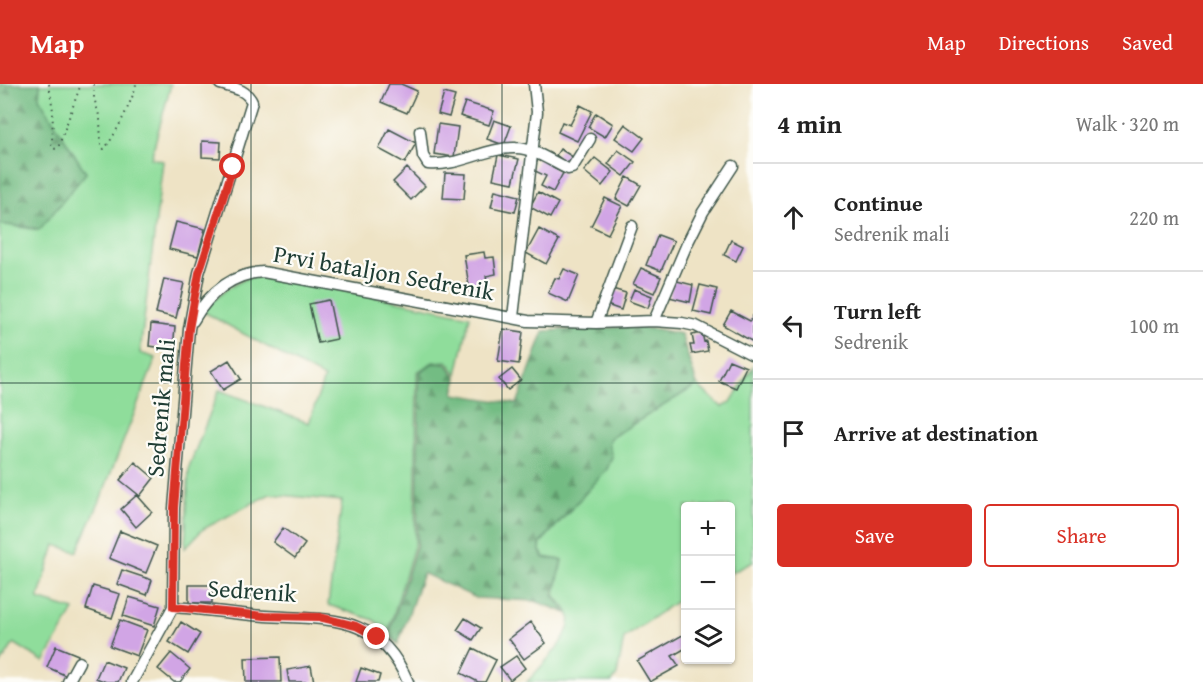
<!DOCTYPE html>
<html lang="en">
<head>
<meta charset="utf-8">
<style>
	:root { --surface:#fff; --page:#f2f2f2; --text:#222; --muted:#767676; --line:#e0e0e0; --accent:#d93025 }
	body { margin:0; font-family:"Gentium Book Plus",serif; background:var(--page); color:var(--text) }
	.controls { position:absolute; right:18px; bottom:18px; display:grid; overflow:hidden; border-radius:6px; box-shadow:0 2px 4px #0004 }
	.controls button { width:54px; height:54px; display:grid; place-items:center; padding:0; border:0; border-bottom:2px solid var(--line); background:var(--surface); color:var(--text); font:30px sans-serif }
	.stop { position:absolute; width:18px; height:18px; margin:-14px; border:4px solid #d93025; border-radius:50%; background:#fff }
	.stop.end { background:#d93025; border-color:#fff; box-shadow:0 2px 6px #0008 }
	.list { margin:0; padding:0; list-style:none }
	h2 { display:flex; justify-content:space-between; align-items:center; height:78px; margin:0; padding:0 24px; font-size:26px }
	h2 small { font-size:20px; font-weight:400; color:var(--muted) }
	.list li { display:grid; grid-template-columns:39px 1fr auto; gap:18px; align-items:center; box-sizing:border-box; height:108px; padding:0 24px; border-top:2px solid var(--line) }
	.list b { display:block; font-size:22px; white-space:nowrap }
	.list p { margin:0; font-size:20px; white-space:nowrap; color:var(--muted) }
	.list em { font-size:20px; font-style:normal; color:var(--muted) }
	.actions { display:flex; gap:12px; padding:18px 24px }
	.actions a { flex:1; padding:14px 0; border:2px solid var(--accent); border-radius:6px; text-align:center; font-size:21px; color:var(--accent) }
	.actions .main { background:var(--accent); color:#fff }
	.icon { flex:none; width:33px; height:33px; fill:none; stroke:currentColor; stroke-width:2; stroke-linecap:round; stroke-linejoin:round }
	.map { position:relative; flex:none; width:753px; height:598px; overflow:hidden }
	header { display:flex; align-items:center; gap:36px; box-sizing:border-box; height:84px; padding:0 30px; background:var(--accent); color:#fff }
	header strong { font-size:28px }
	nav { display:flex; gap:33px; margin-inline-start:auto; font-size:21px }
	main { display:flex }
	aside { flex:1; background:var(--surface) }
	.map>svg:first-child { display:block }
	.grass { fill:#8fdd9b; stroke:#578d68; stroke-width:1.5 }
	.forest { fill:url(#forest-firs); stroke:#497c5c; stroke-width:1.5 }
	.building { fill:#d1a5e5 }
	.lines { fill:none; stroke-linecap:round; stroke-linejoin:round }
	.street-casing { stroke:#3e564a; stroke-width:13 }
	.path { stroke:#3e564a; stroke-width:2; stroke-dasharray:1.5 4.5; stroke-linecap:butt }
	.street { stroke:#fff; stroke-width:10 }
	.route { stroke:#d93025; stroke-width:8 }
	.grid { fill:none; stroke:#1f3d34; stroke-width:1.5; stroke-opacity:0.55 }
	.labels { text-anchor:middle; stroke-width:4.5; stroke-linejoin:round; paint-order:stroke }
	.street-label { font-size:24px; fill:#1f3d34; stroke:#fdfcf7 }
</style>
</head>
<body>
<header>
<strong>Map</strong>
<nav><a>Map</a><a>Directions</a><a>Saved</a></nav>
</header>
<main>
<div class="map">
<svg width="753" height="598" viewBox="0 0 753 598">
	<defs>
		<pattern id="forest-firs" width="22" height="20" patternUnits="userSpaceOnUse" patternTransform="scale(1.5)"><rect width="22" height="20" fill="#73bc83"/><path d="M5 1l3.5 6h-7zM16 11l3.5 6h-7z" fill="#5e9a6c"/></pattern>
	</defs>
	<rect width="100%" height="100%" fill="#fdfcf7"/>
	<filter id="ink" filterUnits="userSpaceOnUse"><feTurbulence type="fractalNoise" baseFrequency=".0167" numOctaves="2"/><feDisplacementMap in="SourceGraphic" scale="12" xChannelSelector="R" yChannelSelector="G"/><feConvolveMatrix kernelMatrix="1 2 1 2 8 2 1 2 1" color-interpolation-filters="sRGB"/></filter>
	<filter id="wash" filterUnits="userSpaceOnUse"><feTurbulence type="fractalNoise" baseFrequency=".008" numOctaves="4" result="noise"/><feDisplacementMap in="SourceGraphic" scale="24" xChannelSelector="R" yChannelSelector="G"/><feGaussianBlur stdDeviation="1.35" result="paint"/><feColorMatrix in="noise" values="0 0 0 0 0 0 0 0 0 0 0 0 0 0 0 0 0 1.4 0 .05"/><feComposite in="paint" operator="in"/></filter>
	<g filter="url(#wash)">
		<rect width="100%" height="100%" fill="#eee3c5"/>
		<path class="grass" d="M40 0H171L151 74 163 77 140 269 156 274 99 419 77 468 55 461 38 515 74 526 44 578 14 559 0 581V140L38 146 86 89 39 14Z
			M249 193H280L470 232 457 290 447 277 433 278 417 288 415 459 388 549 374 536 328 521 342 417 270 410 203 445 185 464 189 383 219 306 309 339 324 294 202 227 228 204Z
			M753 282V478L731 489 730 422H686L685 511 624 554 617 591 612 598H527C540 583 575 551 569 530 567 524 559 517 555 511L562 476 544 473 540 466 541 459 607 385 612 373 608 360 610 354 697 301 722 323 731 318Z"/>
		<path class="forest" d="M0 0H40L39 14 86 89 40 145 0 140Z
			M624 243 656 245 681 250 697 301 610 354 608 360 612 373 607 385 540 459V467L543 474 562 476 553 511 567 529 535 517 476 514 423 489 398 560 389 551 417 460 419 289 433 279H446L457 294 454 310 517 320 544 247Z"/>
		<g id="blocks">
			<path class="building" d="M389 0H401L417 7 407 29 381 18Z
				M444 9 455 12 449 33 438 30Z
				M465 18 494 27 489 41 460 32Z
				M580 21 592 27 577 57 558 48 562 38 570 41Z
				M596 29 613 40 605 53 588 43Z
				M494 36 511 42 504 61 487 55Z
				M438 40 458 43 454 73 434 70Z
				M625 40 644 54 634 67 615 54Z
				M389 45 416 59 405 79 379 65Z
				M202 57 221 58 220 74 202 73Z
				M560 65 573 73 568 80 556 71Z
				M618 66 635 78 624 92 608 80Z
				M498 71 519 75 513 99 493 95Z
				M540 72 555 79 553 84 563 89 553 108 541 102 546 92 533 86Z
				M595 74 613 88 602 102 584 87Z
				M407 84 425 102 411 116 393 98Z
				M445 89 466 90 464 115 443 114Z
				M627 93 641 101 629 122 616 115Z
				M495 106 519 112 515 128 491 123Z
				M538 108 558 119 550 134 530 123Z
				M605 114 622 122 608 150 591 142Z
				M176 138 205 145 198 172 169 165Z
				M539 145 559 156 546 180 526 169Z
				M658 151 674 157 661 187 646 181Z
				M731 156 743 162 736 177 724 171Z
				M484 168 485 174 494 173 496 190 486 192 488 205 470 208 464 171Z
				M641 184 661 193 654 209 633 200Z
				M564 185 579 191 568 218 548 209 555 194 559 195Z
				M164 195 184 199 176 234 156 229Z
				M673 196 693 201 690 218 669 213Z
				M700 201 717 205 711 231 693 227Z
				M609 204 626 209 621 226 604 220Z
				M634 205 652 212 648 224 629 217Z
				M329 216 337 255 318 259 309 220Z
				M731 227 750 237 753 231V258L723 241Z
				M151 240 175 243 173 265 149 262Z
				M503 245 523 248 519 280 498 277Z
				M702 249 704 258 706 257 708 267 692 270 690 261H694L692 251Z
				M229 276 241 295 223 306 211 287Z
				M729 276 746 283 736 304 719 297Z
				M512 285 521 296 508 306 499 295Z
				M135 378 154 394 140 412 120 396Z
				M137 411 152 428 136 443 121 425Z
				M283 444 305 460 295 474 273 458Z
				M120 447 157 462 146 489 109 474Z
				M122 486 152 496 147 511 117 500Z
				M189 501H212V519H189Z
				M93 502 120 510 112 534 86 525Z
				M129 513 160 522 154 542 123 532Z
				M465 534 481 544 473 556 457 546Z
				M120 536 147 546 137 572 110 562Z
				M181 538 200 550 188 570 169 558Z
				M531 538 546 559 524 575 509 555Z
				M686 549V564L672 572 679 582 650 598 637 577Z
				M56 562 78 571 69 593 47 583Z
				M473 564 496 576 485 598H478L461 589Z
				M171 569 190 585 180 598H174L158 585Z
				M516 572 525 584 510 596 500 583Z
				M280 573 281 598H246L245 574Z
				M104 576 124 584 118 598H106L96 594Z
				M311 582 314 598H289L287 586Z
				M361 584 380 591 378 598H356Z"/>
		</g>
	</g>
	<g filter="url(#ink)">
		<use href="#blocks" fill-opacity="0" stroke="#3e564a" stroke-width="1.5"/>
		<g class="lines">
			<defs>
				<path id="street" d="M420 47 423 72 428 80C458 83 486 63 516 64 534 64 552 78 568 85L572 84 590 55
					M513 233 537 28 534 0
					M193 237C209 209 231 190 263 188L528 237 596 239 654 237 682 239 696 242 753 271
					M654 237 687 160 703 128 733 82
					M596 239 632 142
					M173 523C204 525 234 530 265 532 329 536 378 528 408 598
					M68 598 79 578
					M132 598 173 523 174 424 189 245 199 189 252 18C246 5 233 4 220 0"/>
			</defs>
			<use href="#street" class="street-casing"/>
			<path class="path" d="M49 0 53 27 52 60 54 65 58 64 81 0
				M94 0V14L100 35 101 62 104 65C113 56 134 14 136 0"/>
			<use href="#street" class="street"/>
		</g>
	</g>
	<g class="lines" filter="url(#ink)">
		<path class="route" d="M233 83 199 189 189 245 174 424 173 523 265 532 319 533 356 542 377 553"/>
	</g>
	<path class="grid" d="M251 0V598M502 0V598M0 299H753"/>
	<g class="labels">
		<g class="street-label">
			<text transform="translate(384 189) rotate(10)" y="8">Prvi bataljon Sedrenik</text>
			<text transform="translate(161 324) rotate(-85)" y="8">Sedrenik mali</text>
			<text transform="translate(252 507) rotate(4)" y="8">Sedrenik</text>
		</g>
	</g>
</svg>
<div class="controls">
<button>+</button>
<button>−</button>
<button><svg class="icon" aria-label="layers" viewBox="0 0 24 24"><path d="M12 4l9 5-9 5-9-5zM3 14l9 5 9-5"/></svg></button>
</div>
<div class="stop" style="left:233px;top:83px"></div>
<div class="stop end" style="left:377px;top:553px"></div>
</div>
<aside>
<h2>4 min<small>Walk · 320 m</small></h2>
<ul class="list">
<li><svg class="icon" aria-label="ahead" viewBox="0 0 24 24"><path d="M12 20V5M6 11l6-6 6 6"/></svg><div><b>Continue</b><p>Sedrenik mali</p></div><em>220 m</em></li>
<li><svg class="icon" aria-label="left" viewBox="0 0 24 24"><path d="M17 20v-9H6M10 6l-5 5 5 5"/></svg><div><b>Turn left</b><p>Sedrenik</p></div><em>100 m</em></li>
<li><svg class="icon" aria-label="arrive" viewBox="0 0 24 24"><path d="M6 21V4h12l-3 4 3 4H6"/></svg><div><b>Arrive at destination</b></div></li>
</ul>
<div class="actions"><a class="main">Save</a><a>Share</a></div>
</aside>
</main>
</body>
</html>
